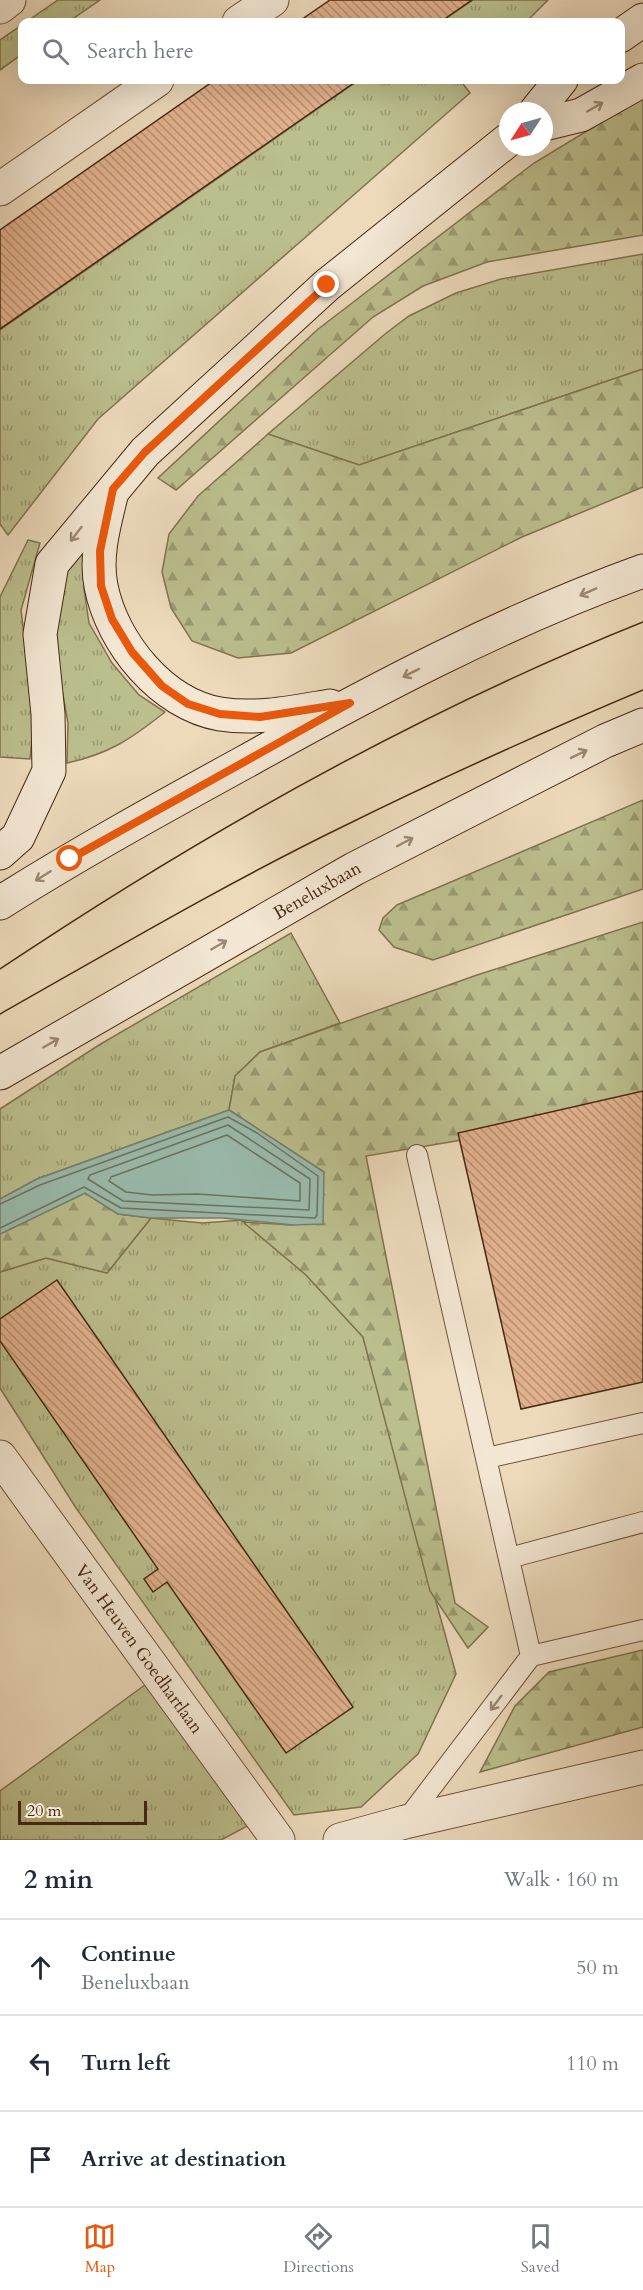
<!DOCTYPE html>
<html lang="en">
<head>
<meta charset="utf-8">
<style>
	:root { --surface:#fff; --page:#f2f2f3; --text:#1f2937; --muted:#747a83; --line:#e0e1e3; --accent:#ea580c }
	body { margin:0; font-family:Cardo,serif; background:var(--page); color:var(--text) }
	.compass { position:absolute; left:499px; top:102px; width:54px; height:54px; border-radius:50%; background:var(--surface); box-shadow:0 6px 24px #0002; rotate:234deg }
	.scale { position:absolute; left:18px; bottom:15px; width:129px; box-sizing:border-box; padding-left:6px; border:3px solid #472810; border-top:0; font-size:16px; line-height:21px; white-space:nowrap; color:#472810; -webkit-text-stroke:4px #f3e7d3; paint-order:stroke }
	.stop { position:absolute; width:18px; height:18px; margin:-14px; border:4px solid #ea580c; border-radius:50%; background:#fff }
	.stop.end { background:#ea580c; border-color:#fff; box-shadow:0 2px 6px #0008 }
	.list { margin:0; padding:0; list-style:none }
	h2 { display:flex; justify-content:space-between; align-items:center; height:78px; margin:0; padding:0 24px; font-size:26px }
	h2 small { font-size:20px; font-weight:400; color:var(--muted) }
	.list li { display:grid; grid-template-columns:39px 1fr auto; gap:18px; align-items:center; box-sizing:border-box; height:96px; padding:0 24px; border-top:2px solid var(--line) }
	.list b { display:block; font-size:22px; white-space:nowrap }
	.list p { margin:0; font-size:20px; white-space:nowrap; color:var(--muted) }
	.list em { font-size:20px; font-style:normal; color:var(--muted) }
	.icon { flex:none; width:33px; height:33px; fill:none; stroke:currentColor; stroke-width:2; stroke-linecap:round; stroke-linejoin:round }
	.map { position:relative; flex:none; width:643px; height:1840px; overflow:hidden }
	.search { position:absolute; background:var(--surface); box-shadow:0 6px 24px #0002; left:18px; right:18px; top:18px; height:66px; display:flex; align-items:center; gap:15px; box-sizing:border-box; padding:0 21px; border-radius:12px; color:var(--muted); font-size:22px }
	.sheet { height:366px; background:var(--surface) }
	nav { display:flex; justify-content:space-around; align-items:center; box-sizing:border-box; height:84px; border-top:2px solid var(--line); background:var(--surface); font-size:16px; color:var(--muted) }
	nav a { display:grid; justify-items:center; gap:3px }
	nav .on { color:var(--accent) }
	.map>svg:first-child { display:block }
	.grass { fill:url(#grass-tufts); stroke:#81734e; stroke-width:1.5 }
	.forest { fill:url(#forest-firs); stroke:#81734e; stroke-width:1.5 }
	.water { fill:#99bbad; stroke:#78806e; stroke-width:1.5 }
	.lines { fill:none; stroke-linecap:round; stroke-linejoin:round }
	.shore { stroke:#70725e; stroke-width:1.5 }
	.building { fill:url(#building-back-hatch); stroke:#472810; stroke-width:1.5 }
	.service-casing { stroke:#70543b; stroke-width:22 }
	.minor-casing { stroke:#70543b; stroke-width:35 }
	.secondary-casing { stroke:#472810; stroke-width:35 }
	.service { stroke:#f3e7d3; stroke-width:20 }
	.minor { stroke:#f3e7d3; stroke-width:33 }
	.secondary { stroke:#f3e7d3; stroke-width:33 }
	.tram { stroke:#472810; stroke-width:1.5 }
	.oneway { stroke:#9d8872 }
	.route { stroke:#ea580c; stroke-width:8 }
	.labels { text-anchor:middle; stroke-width:4.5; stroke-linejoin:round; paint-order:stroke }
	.street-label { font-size:18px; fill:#472810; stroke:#f3e7d3 }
</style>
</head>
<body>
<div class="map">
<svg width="643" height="1840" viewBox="0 0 643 1840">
	<defs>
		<pattern id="grass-tufts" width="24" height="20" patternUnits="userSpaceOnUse" patternTransform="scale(1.5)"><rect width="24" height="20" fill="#bbbe8d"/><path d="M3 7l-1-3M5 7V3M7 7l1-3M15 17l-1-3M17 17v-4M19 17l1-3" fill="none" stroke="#9a9a72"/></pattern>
		<pattern id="forest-firs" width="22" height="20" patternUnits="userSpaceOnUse" patternTransform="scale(1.5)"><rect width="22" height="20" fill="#bbbe8d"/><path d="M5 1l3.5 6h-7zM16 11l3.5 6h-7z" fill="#9a9a72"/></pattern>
		<pattern id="building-back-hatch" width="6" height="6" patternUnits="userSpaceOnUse" patternTransform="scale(1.5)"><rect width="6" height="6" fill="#e1b18d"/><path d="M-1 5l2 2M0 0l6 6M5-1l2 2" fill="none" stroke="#b89072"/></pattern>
	</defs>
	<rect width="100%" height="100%" fill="#ecdabb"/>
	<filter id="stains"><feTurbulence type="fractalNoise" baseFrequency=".00333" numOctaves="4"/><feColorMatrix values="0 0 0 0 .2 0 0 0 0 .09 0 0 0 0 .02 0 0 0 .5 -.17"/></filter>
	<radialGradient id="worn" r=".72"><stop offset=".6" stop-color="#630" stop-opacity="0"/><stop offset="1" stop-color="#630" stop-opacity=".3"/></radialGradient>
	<path class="grass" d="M58 0H100L68 22H26Z
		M473 0H548L526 22H441Z
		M22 25V54L0 70V40Z
		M359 80H460L470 93 98 419 8 535 0 524V330Z
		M643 254V369L359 465 268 434 385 334 409 316 456 293 501 279Z
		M28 540 40 543 21 610 34 719 30 759 0 757V597Z
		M74 546 84 547V589L89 623 112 663 139 695 165 712C131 739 109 754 67 763L68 723 56 655 57 590Z
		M291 933 340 1023 260 1052 235 1076 229 1110 37 1179 0 1199V1109L99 1045Z
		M151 1218 202 1223 243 1220 306 1275 363 1337 456 1674 418 1754 361 1807 294 1815 76 1508 0 1388V1272L46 1258 107 1273Z
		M149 1682 255 1822 221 1840H0V1791Z"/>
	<path class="forest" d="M643 97V235L487 262 423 286 373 317 176 490 158 478 317 330 534 163Z
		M643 369V487L522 537 291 653 238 658 192 641 171 608 162 572 169 534 198 496 268 434 359 465Z
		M643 800V889L433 960 394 947 379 930 383 918 397 905Z
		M643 922V1096L462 1140 366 1156 455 1603 488 1627 468 1648 430 1591 363 1337 306 1275 243 1222 293 1225 324 1172 229 1110 235 1076 260 1052 477 975Z
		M85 1193 118 1214 151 1218 107 1273 46 1258 0 1272V1234Z
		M643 1650V1727L480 1772 515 1706 549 1672Z"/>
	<path class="water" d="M229 1110 324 1172 323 1224 293 1225 223 1218H151L118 1214 85 1193 0 1234V1199L37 1179Z"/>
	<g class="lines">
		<path class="shore" d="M228 1125 310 1179 309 1210 123 1201 88 1179 90 1175Z
			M227 1135 300 1183V1201L197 1194 152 1195 126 1192 109 1181 111 1177Z
			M0 1204 40 1185 228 1117 257 1133 318 1176 317 1215 315 1218 121 1208 84 1187 0 1228"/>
	</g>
	<path class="building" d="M330 0H472L440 22H298Z
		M215 80H358L0 329V230Z
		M643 1091V1382L521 1409 458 1133Z
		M57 1280 353 1707 286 1753 167 1582 153 1592 144 1579 158 1569 0 1341V1319Z"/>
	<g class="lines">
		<defs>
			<path id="service" d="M417 1155 531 1656
				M487 1458 643 1423
				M509 1558 643 1522
				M405 1822 531 1656 643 1630"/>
			<g id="minor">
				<path d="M0 7 9 0"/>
				<path d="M239 22 272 0"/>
				<path d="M0 189 157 80"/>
				<path id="s1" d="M0 1457 278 1840"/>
				<path d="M340 1840 405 1822 643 1767"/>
			</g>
			<g id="secondary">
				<path d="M620 36 643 20"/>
				<path d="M536 111 561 80"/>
				<path d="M544 124 581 115 643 80"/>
				<path d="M111 496C104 525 95 556 101 586 112 643 162 704 220 714 257 720 294 712 330 706"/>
				<path d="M0 853 18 837 49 771 48 714 40 634 52 564 145 452 327 285 508 140"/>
				<path d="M0 903C79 853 161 808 243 763 372 691 504 621 643 571"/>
				<path id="s2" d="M0 1073 354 869 605 741 643 725"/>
			</g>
		</defs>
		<use href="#service" class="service-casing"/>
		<use href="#minor" class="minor-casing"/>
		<use href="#secondary" class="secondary-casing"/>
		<use href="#service" class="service"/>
		<use href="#minor" class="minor"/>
		<use href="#secondary" class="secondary"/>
		<path class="tram" d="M0 969C203 833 416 713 643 622
			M0 1014C113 950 225 884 342 827 441 778 541 733 643 690"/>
	</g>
	<defs><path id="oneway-shaft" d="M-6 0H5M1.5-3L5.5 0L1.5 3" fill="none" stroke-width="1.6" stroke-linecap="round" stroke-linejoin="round" transform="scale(1.5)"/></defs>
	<g class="oneway">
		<use href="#oneway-shaft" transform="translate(595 107) rotate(-30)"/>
		<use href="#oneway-shaft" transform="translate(76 534) rotate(128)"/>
		<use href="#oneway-shaft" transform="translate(588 592) rotate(156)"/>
		<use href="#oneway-shaft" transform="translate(411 673) rotate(153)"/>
		<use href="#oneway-shaft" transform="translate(579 754) rotate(-26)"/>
		<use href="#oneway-shaft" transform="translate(405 842) rotate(-28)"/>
		<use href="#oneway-shaft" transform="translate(43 876) rotate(148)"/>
		<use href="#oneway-shaft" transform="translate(219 945) rotate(-30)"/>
		<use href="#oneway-shaft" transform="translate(51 1043) rotate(-30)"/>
		<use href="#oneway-shaft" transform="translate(496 1703) rotate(127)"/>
	</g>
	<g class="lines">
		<path class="route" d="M70 859 350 703 260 717 220 714 188 704 162 686 132 652 112 619 101 586 100 551 113 489 145 452 327 285"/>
	</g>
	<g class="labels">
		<g class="street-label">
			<text dy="6" stroke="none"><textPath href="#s2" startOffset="366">Beneluxbaan</textPath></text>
			<text dy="6" stroke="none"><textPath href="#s1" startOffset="237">Van Heuven Goedhartlaan</textPath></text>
		</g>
	</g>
	<rect width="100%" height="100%" filter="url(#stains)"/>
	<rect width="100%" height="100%" fill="url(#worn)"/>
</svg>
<svg class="compass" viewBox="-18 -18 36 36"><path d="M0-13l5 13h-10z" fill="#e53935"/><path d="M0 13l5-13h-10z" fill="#747a83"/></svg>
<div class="scale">20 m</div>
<div class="stop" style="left:70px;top:859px"></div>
<div class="stop end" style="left:327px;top:285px"></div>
<div class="search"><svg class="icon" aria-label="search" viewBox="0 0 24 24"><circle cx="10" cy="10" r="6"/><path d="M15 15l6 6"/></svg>Search here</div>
</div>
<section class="sheet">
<h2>2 min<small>Walk · 160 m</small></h2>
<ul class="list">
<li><svg class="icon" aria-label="ahead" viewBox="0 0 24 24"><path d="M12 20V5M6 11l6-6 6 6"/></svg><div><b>Continue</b><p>Beneluxbaan</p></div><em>50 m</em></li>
<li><svg class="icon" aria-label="left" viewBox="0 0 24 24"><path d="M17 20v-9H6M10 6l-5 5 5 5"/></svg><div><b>Turn left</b></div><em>110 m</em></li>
<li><svg class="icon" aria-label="arrive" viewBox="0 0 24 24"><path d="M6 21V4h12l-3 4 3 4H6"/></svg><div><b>Arrive at destination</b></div></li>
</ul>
</section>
<nav>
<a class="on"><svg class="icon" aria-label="map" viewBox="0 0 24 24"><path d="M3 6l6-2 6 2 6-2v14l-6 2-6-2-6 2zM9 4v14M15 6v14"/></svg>Map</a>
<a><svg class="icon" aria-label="directions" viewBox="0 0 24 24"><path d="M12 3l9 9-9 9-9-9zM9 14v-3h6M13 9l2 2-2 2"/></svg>Directions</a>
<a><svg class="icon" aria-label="saved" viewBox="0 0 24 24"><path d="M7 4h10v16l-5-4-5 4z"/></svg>Saved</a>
</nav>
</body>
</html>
